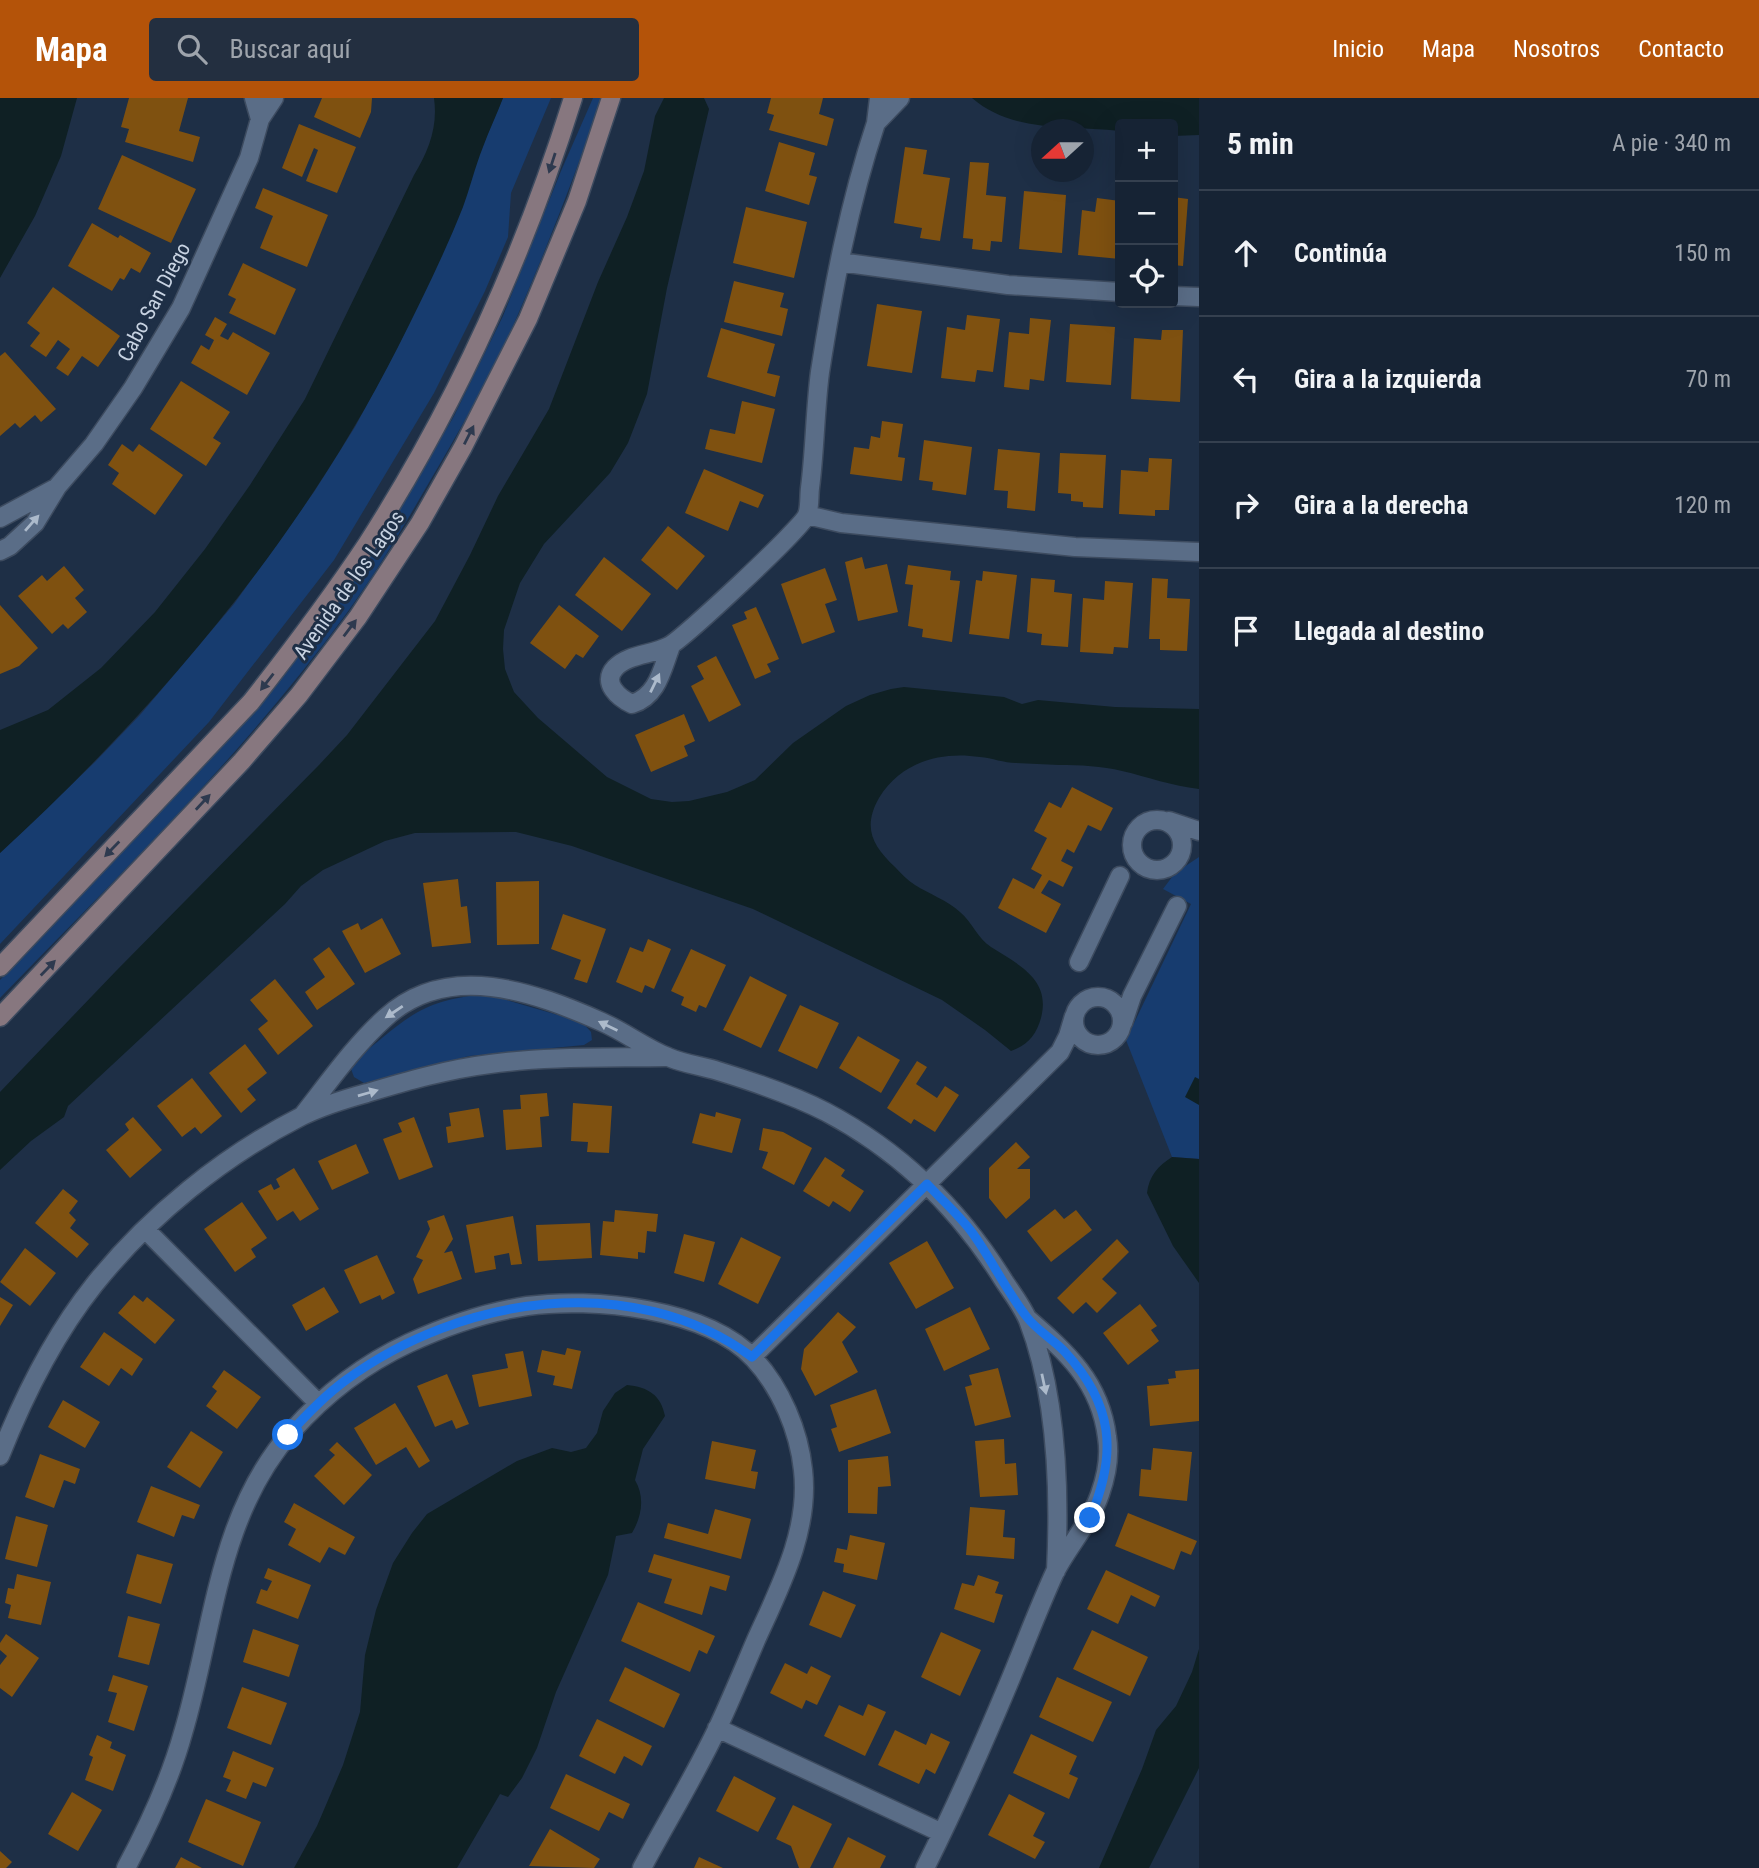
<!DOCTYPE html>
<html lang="es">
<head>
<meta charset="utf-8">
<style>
	:root { --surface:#162334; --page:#232f40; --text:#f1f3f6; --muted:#9ea4ac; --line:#35404f; --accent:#b45309 }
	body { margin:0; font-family:"Roboto Condensed",sans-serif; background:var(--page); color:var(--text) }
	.controls { position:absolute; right:21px; top:21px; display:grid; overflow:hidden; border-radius:7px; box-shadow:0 7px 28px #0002 }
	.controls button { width:63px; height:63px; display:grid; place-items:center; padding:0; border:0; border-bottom:2px solid var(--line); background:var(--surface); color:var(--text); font:35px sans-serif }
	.compass { position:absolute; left:1031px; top:21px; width:63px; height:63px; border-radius:50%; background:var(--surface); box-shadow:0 7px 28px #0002; rotate:249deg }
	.stop { position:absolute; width:21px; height:21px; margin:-16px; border:5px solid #1a73e8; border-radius:50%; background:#fff }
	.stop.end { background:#1a73e8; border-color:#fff; box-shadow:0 2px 7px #0008 }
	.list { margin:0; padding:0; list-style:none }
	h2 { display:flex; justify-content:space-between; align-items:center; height:91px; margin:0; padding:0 28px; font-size:30px }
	h2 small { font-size:23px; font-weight:400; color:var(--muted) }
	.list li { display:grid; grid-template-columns:46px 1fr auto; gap:21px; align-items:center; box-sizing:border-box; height:126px; padding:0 28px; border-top:2px solid var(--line) }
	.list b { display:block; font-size:26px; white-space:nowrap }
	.list em { font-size:23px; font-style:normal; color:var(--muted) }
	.icon { flex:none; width:38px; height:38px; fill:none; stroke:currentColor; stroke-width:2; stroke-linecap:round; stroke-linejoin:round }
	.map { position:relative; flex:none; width:1199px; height:1770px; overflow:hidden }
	header { display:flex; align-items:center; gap:42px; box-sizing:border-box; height:98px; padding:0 35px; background:var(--accent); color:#fff }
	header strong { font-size:33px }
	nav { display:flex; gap:38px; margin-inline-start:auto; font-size:24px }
	.search { width:490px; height:63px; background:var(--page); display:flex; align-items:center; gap:18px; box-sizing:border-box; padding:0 24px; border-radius:7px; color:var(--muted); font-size:26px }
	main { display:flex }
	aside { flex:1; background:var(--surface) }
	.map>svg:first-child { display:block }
	.green { fill:#173c6f }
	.water { fill:#0f2024 }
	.building { fill:#7f5110 }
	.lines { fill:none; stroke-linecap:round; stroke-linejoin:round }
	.street-casing { stroke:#3d4b5f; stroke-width:21 }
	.secondary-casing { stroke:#3d4b5f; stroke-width:21 }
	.street { stroke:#5a6d87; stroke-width:18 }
	.secondary { stroke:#87777f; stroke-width:18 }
	.oneway { fill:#2e3a4f }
	.oneway2 { fill:#acbacb }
	.route { stroke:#1a73e8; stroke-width:9 }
	.labels { text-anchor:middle; stroke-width:6; stroke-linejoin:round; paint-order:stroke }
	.street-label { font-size:21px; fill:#c8d3e2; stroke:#1e2f46 }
</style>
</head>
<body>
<header>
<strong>Mapa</strong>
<div class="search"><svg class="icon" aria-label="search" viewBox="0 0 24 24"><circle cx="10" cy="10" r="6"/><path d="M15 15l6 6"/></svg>Buscar aquí</div>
<nav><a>Inicio</a><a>Mapa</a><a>Nosotros</a><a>Contacto</a></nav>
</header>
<main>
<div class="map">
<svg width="1199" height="1770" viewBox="0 0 1199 1770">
	<rect width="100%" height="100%" fill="#1e2f46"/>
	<path class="green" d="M503 0H551L511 95 508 139 485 193 434 295 334 462 209 624 0 846V755L95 664 140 617 234 506 314 394 355 329 397 250Z
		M593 0H602C576 74 548 148 516 221 489 283 454 342 420 400 398 438 375 476 349 512 247 653 121 775 0 900V882L225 646 283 576 383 440 454 318 503 218 561 73Z
		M1199 759V1061L1172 1059 1126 942 1191 806 1163 791 1175 775Z
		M486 896 582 924 591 934 592 942 584 947 469 958 364 985 354 979 351 971C359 958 370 950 382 940 419 909 438 901 486 896Z"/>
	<path class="water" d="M0 0H77L61 58 35 118 0 180Z
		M434 0H503C497 16 489 32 483 49 475 69 470 90 463 109 444 157 421 203 398 249 300 442 159 609 0 755V632L48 612 101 570 155 514 205 451 250 387 305 301 414 77C429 52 438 29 434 0Z
		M664 0H704L709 11 667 190 647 296 628 345 610 375 544 446 520 485 504 532 503 551 505 571 514 594 538 620 607 679 651 701 672 704 689 703 727 694 755 682 793 645 846 608 870 597 891 591 904 589 1004 599 1022 606 1038 602 1115 609 1199 611V691C1172 688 1148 679 1122 673 1102 668 1080 667 1059 667 1045 666 1030 666 1016 665 1004 665 992 660 980 659 940 653 901 664 879 700 862 730 873 748 895 769 901 775 907 782 915 787 929 796 947 802 960 814 972 824 978 841 991 849 1019 867 1051 881 1041 920 1036 937 1028 947 1011 953L985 932 942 902 753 811 572 748 516 734 415 735 385 743 323 772 301 788 285 806 68 1008 64 1019 31 1043 0 1072V994L116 873 319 667 347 637 435 523 470 457 498 398 549 311 598 184 627 119 644 73 655 18Z
		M972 0H1199V37L1173 38V26H1120V33C1069 27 1014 36 972 0Z
		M1195 979 1199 981V1007L1185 999Z
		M1172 1059 1199 1061V1185L1173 1148 1147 1095C1149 1078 1158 1068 1172 1059Z
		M627 1287C648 1289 661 1297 665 1318L643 1351 635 1382C645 1399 642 1418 632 1435L616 1438 608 1477 556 1594 537 1650 522 1680 508 1699 500 1696 457 1770H294L317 1728 343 1667 360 1614 365 1557 376 1512 393 1465 412 1435 427 1416 517 1363 552 1350 571 1354 586 1350 597 1335 603 1313 615 1295Z
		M1199 1551V1670L1149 1770H1099L1142 1671 1156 1632 1176 1608 1192 1574Z"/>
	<path class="building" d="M129 0H188L179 33 200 39 193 64 125 44 129 31 121 29Z
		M322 0H372L371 14 360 40 314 19Z
		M771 0H823L819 16 834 21 827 48 769 32 774 17 767 15Z
		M299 26 356 49 337 95 306 83 318 52 314 50 302 79 282 70Z
		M779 44 815 55 809 77 817 79 809 107 765 93Z
		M905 49 927 52 923 76 950 80 940 143 920 140 922 130 894 125Z
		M122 57 196 91 171 145 98 111Z
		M970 64 989 65 986 97 1006 99 1002 144 991 143 990 153 972 151 973 141 963 140Z
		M263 90 328 117 307 169 260 150 273 118 255 110Z
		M1024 93 1066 97 1062 155 1019 151Z
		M1173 99 1188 101 1183 168 1173 167Z
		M1097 100 1120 103V161L1078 157 1082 112 1095 114Z
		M746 109 807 124 794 180 733 165Z
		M92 125 118 140 120 137 151 155 140 175 131 170 124 182 120 180 112 193 68 168Z
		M243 165 296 191 275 237 229 215 236 201 228 197Z
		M734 183 784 195 780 209 788 211 782 238 724 224Z
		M53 189 120 238 98 269 82 258 68 278 56 270 70 251 58 242 46 259 30 248 40 235 27 225Z
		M877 206 922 213 912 275 867 268Z
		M967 217 1000 221 993 274 977 272 975 284 941 280 947 229 965 232Z
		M215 219 227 226 220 238 228 242 233 234 270 255 247 297 191 265 201 247 209 252 214 242 205 237Z
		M1030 220 1051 222 1044 283 1030 281 1029 292 1004 289 1009 234 1029 236Z
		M1070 226 1115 229 1111 287 1066 284Z
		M721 230 775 246 767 275 780 278 775 299 707 279Z
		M1162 232H1183L1180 304 1131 301 1134 240 1161 242Z
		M5 254 56 311 41 324 35 317 20 330 15 325 0 338V258Z
		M181 283 230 314 213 340 221 345 206 368 150 331Z
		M742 303 775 311 762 365 705 351 710 331 735 336Z
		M882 323 903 326 898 359 905 360 902 383 850 376 854 349 869 351 871 338 880 340Z
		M924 342 972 349 966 397 932 392 933 384 919 382Z
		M122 346 133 354 139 346 183 377 155 417 112 386 119 375 108 367Z
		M998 351 1040 355 1035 413 1007 410 1008 393 994 392Z
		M1060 355 1106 357 1103 410 1083 409V404L1071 403V396L1058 395Z
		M1149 360 1172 361 1169 412H1155V418L1119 416 1121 372 1148 374Z
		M704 371 764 397 758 410 740 403 728 433 685 415Z
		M668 428 705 458 677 492 641 462Z
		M604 459 651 496 622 533 575 497Z
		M862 459 865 471 887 466 898 514 858 523 845 464Z
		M908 467 951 473 950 482 960 483 952 544 922 539 923 531 908 528 913 487 905 486Z
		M64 468 84 492 75 500 87 514 68 531 63 526 52 536 18 498 42 477 47 483Z
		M825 470 837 502 825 506 835 534 802 546 781 486Z
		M983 473 1017 477 1009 541 969 536 976 482 982 483Z
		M1031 480 1055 482 1054 494 1072 496 1068 549 1041 547 1042 536 1027 534Z
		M1152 480 1168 481 1167 500 1190 501 1187 553 1160 552V541H1149Z
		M1105 483 1133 485 1128 550 1114 549 1113 556 1080 554 1083 500 1104 502Z
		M0 507 38 550 19 568 0 576Z
		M559 507 599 538 583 560 576 556 565 571 530 545Z
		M756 509 779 561 767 566 771 574 755 581 732 527 747 521 744 514Z
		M716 558 741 607 709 624 691 588 704 581 697 568Z
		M684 616 695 643 684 648 688 658 651 674 635 637Z
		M1072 689 1113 710 1101 733 1088 727 1074 755 1067 751 1061 763 1073 769 1063 789 1049 782 1041 795 1061 806 1046 835 998 810 1013 780 1034 791 1042 777 1031 771 1047 740 1034 733 1049 704 1061 710Z
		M458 781 461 809 467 808 471 845 432 849 423 785Z
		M539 783V846L497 847 496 784Z
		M563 816 606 831 587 885 574 881 581 862 551 851Z
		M382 820 401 856 365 875 342 833 358 825 361 832Z
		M648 841 671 851 654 891 645 887 642 895 616 884 630 849 643 854Z
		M329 849 355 886 317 912 305 894 325 879 313 861Z
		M691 851 726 867 706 910 699 907 696 914 681 907 684 899 671 893Z
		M750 878 787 897 761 950 723 932Z
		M275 881 313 928 278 957 258 931 268 923 250 902Z
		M800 907 839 925 817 971 778 953Z
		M858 938 900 962 881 995 839 970Z
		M245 946 267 975 247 991 256 1002 241 1015 209 975Z
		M917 963 927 969 916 986 937 1000 945 988 959 997 935 1034 914 1021 911 1026 887 1010Z
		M192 980 222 1018 201 1036 195 1029 182 1039 157 1008Z
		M547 995 549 1018 540 1019 542 1049 506 1052 503 1012 521 1011 520 997Z
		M573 1005 612 1008 609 1055 587 1054 588 1044 571 1043Z
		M479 1010 484 1039 448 1045 446 1029 451 1028 449 1015Z
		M716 1014 741 1021 732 1055 692 1045 700 1015 715 1019Z
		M133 1019 162 1052 130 1080 106 1052 129 1032 125 1026Z
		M414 1019 433 1069 399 1082 383 1041 402 1034 398 1025Z
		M763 1030 783 1034 812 1050 794 1087 762 1070 768 1054 759 1052Z
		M1016 1044 1030 1059 1017 1071H1030V1100L1006 1121 989 1100V1070Z
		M356 1046 369 1075 332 1092 318 1063Z
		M825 1059 845 1072 841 1078 864 1093 850 1114 833 1103 829 1109 803 1093Z
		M294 1070 319 1111 300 1123 293 1113 277 1123 258 1093 271 1086 274 1092 280 1089 276 1081Z
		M63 1091 78 1103 69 1115 76 1122 70 1130 89 1146 77 1160 35 1125Z
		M242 1104 267 1140 251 1151 256 1159 235 1174 204 1131Z
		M1055 1111 1064 1121 1076 1112 1092 1132 1051 1164 1027 1133Z
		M615 1112 658 1116 656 1134 647 1133 645 1155 638 1154V1161L600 1157 603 1123 614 1124Z
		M444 1117 453 1141 444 1155 452 1153 462 1181 418 1196 413 1181 423 1162 416 1159 430 1131 427 1123Z
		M513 1118 522 1166 511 1167 509 1155 494 1158 496 1171 475 1175 466 1127Z
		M590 1125 592 1160 538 1163 536 1127Z
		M684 1136 715 1144 704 1184 674 1175Z
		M741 1139 781 1159 758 1206 718 1186Z
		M1117 1141 1129 1154 1102 1181 1117 1195 1097 1215 1086 1204 1073 1216 1057 1200Z
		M927 1143 954 1190 916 1211 889 1165Z
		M25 1150 56 1175 30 1208 0 1184Z
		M377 1157 395 1195 382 1202 380 1197 360 1206 344 1172Z
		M324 1189 339 1214 306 1233 292 1207Z
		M134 1197 143 1204 147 1199 175 1222 155 1246 118 1215Z
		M0 1199 13 1207 0 1228Z
		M1140 1206 1157 1228 1151 1232 1159 1243 1128 1267 1103 1235Z
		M970 1209 990 1251 944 1273 925 1231Z
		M838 1214 856 1229 842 1244 858 1274 815 1298 801 1271 804 1251Z
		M104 1234 143 1261 132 1278 121 1270 109 1288 80 1269Z
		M567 1250 581 1253 572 1291 553 1287 555 1278 537 1274 542 1252 565 1257Z
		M523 1253 532 1298 479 1309 472 1277 508 1270 505 1256Z
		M998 1270 1011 1319 975 1328 965 1289 972 1287 969 1277Z
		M1199 1271V1323L1150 1328 1147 1288 1169 1286 1168 1281 1176 1280 1175 1273Z
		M224 1272 261 1299 237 1331 206 1308 217 1293 212 1289Z
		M447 1276 469 1326 456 1331 452 1322 435 1329 417 1288Z
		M876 1291 891 1335 839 1354 831 1331 837 1329 830 1307Z
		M63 1302 100 1324 85 1350 48 1329Z
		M395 1305 430 1363 419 1370 406 1349 376 1367 354 1330Z
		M191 1333 223 1354 200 1390 167 1369Z
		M1004 1341 1005 1366 1016 1365 1018 1397 980 1399 975 1343Z
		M712 1343 756 1352 751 1373 758 1374 755 1391 705 1381Z
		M337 1344 372 1377 344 1407 314 1378 335 1357 329 1352Z
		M1153 1350 1192 1354 1187 1403 1139 1398 1141 1371 1151 1372Z
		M40 1356 80 1371 75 1386 64 1382 54 1410 25 1399Z
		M888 1358 891 1388 878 1389 877 1416 848 1415V1362Z
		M151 1388 200 1407 194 1421 182 1417 174 1439 137 1424Z
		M294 1405 355 1439 345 1457 329 1449 320 1465 288 1447 296 1431 284 1424Z
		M970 1409 1005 1412 1003 1439 1015 1440 1014 1461 966 1457Z
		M715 1411 751 1421 741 1461 664 1440 668 1425 708 1436Z
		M1128 1415 1197 1443 1191 1457 1181 1453 1174 1472 1115 1448Z
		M16 1418 48 1427 37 1469 5 1461Z
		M850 1437 885 1445 877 1482 843 1474 844 1466 834 1464 837 1450 847 1452Z
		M137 1456 173 1466 161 1506 126 1495Z
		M654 1456 730 1478 726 1493 710 1488 702 1517 664 1505 672 1481 648 1474Z
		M268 1470 311 1487 298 1521 256 1505 261 1491 267 1493 272 1483 264 1480Z
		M1106 1472 1160 1498 1155 1509 1131 1497 1118 1526 1087 1511Z
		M17 1476 51 1484 41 1527 8 1520 11 1507 5 1505 8 1490 14 1491Z
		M978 1477 999 1484 995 1495 1003 1497 994 1525 954 1511 962 1485 974 1488Z
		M823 1493 856 1507 841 1540 809 1527Z
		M638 1504 715 1538 707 1556 699 1552 690 1574 621 1543Z
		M128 1518 160 1526 149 1567 118 1559Z
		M253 1531 299 1547 289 1579 243 1564Z
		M1092 1532 1148 1559 1130 1598 1073 1571Z
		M941 1534 981 1552 960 1598 921 1579Z
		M6 1536 39 1560 12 1599 0 1590V1567L7 1558 0 1552V1545Z
		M785 1565 807 1576 811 1568 831 1578 817 1607 806 1602 802 1611 770 1595Z
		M625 1569 680 1596 664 1630 609 1603Z
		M113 1577 148 1588 134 1633 108 1624 117 1595 108 1593Z
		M1057 1579 1112 1604 1093 1644 1039 1619Z
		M242 1589 287 1605 271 1647 227 1630Z
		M868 1606 886 1614 865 1658 824 1638 839 1607 863 1618Z
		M597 1621 652 1648 642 1668 624 1658 615 1676 579 1658Z
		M895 1632 926 1647 931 1635 950 1644 935 1676 926 1671 919 1686 878 1667Z
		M1031 1636 1077 1658 1069 1676 1078 1680 1069 1701 1013 1675Z
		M97 1637 112 1644 110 1650 126 1657 113 1693 85 1682 93 1659 89 1657Z
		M233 1653 274 1670 266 1689 253 1684 246 1701 226 1693 231 1682 223 1679Z
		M566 1676 630 1706 623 1721 609 1714 599 1733 550 1710Z
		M734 1678 776 1700 758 1734 716 1713Z
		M72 1694 102 1712 78 1753 48 1736Z
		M1009 1696 1045 1715 1033 1738 1045 1744 1035 1761 988 1737Z
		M206 1701 261 1724 243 1768 188 1744Z
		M793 1707 832 1726 810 1770H799L791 1748 776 1741Z
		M550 1731 600 1761 594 1770 529 1768Z
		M848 1739 886 1758 880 1770H833Z
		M0 1753 12 1764 6 1770H0Z
		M181 1759 202 1770H175Z
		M699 1759 723 1770H694Z"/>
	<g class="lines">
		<defs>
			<path id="street" d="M254 0 260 21
				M879 0 876 25 900 0
				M840 164 1008 187 1120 194
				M1173 198 1199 199
				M807 417 841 425 1075 449 1199 454
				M0 420 54 391
				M0 453 10 448 35 425 57 389 94 346 133 290 181 210 249 60 260 21 274 0
				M671 548C662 571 658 598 632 606 619 600 601 585 615 570 628 556 652 557 669 548 683 541 802 430 807 417 810 410 809 398 810 390 815 352 815 312 820 274 833 190 849 106 876 25
				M1132 747a25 25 0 1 1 50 0a25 25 0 1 1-50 0Z
				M1169 723 1199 733
				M1079 864 1120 778
				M1074 923a24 24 0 1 1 48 0a24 24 0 1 1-48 0Z
				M1123 925 1132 898 1177 808
				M303 1017C329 984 354 948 385 920 448 862 534 894 602 924 625 934 645 950 668 959 684 966 702 968 718 973 754 984 793 997 826 1014 900 1053 960 1112 1004 1183 1012 1195 1022 1208 1028 1222 1057 1297 1060 1393 1056 1473
				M145 1131 318 1305
				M752 1259 1060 954 1068 938 1074 918
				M0 1358C23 1300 55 1236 94 1187 149 1118 223 1058 302 1018 322 1008 345 1001 367 995 407 983 449 971 490 966 548 958 607 960 665 959
				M717 1630 942 1735
				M126 1770C149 1727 170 1682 183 1635 214 1532 217 1417 292 1333 325 1296 364 1266 409 1245 446 1228 486 1214 527 1208 592 1199 707 1210 754 1261 781 1290 799 1333 803 1372 810 1432 780 1489 756 1542 744 1570 732 1599 719 1627 696 1676 667 1723 642 1770
				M925 1770C955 1710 982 1649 1008 1587 1024 1549 1038 1511 1055 1474 1069 1447 1090 1425 1100 1396 1106 1379 1110 1357 1107 1339 1100 1283 1066 1254 1027 1220"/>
			<path id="secondary" d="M0 869 251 604C291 553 331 500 367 446 456 307 524 157 573 0
				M0 919 242 663 299 597 358 519 420 425 463 349 528 221 577 103 611 0"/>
		</defs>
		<use href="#street" class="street-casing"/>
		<use href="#secondary" class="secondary-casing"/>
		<use href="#street" class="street"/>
		<use href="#secondary" class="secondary"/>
	</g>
	<defs><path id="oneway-solid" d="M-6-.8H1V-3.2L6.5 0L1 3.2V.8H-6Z" transform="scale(1.75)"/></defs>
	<g class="oneway">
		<use href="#oneway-solid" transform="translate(552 65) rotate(108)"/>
		<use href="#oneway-solid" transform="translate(469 337) rotate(-63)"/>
		<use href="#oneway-solid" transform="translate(350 530) rotate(-53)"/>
		<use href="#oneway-solid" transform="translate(267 584) rotate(128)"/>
		<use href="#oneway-solid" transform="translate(203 704) rotate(-47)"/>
		<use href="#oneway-solid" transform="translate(112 751) rotate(134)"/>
		<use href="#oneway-solid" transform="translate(48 870) rotate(-46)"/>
	</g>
	<g class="oneway2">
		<use href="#oneway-solid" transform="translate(32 425) rotate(-49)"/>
		<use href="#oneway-solid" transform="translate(655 585) rotate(-64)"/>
		<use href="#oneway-solid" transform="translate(394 914) rotate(146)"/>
		<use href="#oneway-solid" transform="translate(608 928) rotate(-154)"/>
		<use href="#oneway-solid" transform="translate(368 995) rotate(-16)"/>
		<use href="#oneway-solid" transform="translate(1044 1286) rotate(78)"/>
	</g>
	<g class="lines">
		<path class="route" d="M288 1337C306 1317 324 1298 346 1282 461 1198 632 1171 752 1259L927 1086C941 1101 958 1116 971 1133 991 1160 1005 1191 1026 1218 1036 1232 1053 1241 1065 1254 1113 1306 1118 1355 1090 1420"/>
	</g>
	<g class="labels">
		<g class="street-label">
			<text transform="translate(154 204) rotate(-62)" y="7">Cabo San Diego</text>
			<text transform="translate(349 487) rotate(-55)" y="7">Avenida de los Lagos</text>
		</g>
	</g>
</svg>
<div class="controls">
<button>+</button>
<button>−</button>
<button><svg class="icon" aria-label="locate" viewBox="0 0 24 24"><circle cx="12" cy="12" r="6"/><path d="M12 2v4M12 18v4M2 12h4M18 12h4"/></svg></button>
</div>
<svg class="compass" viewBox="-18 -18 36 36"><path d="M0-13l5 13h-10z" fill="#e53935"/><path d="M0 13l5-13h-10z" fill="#9ea4ac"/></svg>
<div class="stop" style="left:288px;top:1337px"></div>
<div class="stop end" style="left:1090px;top:1420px"></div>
</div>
<aside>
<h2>5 min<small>A pie · 340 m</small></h2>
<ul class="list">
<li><svg class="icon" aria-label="ahead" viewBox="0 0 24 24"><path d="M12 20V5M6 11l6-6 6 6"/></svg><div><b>Continúa</b></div><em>150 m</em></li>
<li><svg class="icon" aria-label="left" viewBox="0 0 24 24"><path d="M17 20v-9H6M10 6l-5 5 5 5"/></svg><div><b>Gira a la izquierda</b></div><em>70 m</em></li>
<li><svg class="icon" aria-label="right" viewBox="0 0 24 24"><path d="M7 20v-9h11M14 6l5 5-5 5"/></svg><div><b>Gira a la derecha</b></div><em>120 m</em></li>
<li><svg class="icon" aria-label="arrive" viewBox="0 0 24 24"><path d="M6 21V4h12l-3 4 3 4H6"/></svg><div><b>Llegada al destino</b></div></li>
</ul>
</aside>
</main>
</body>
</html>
